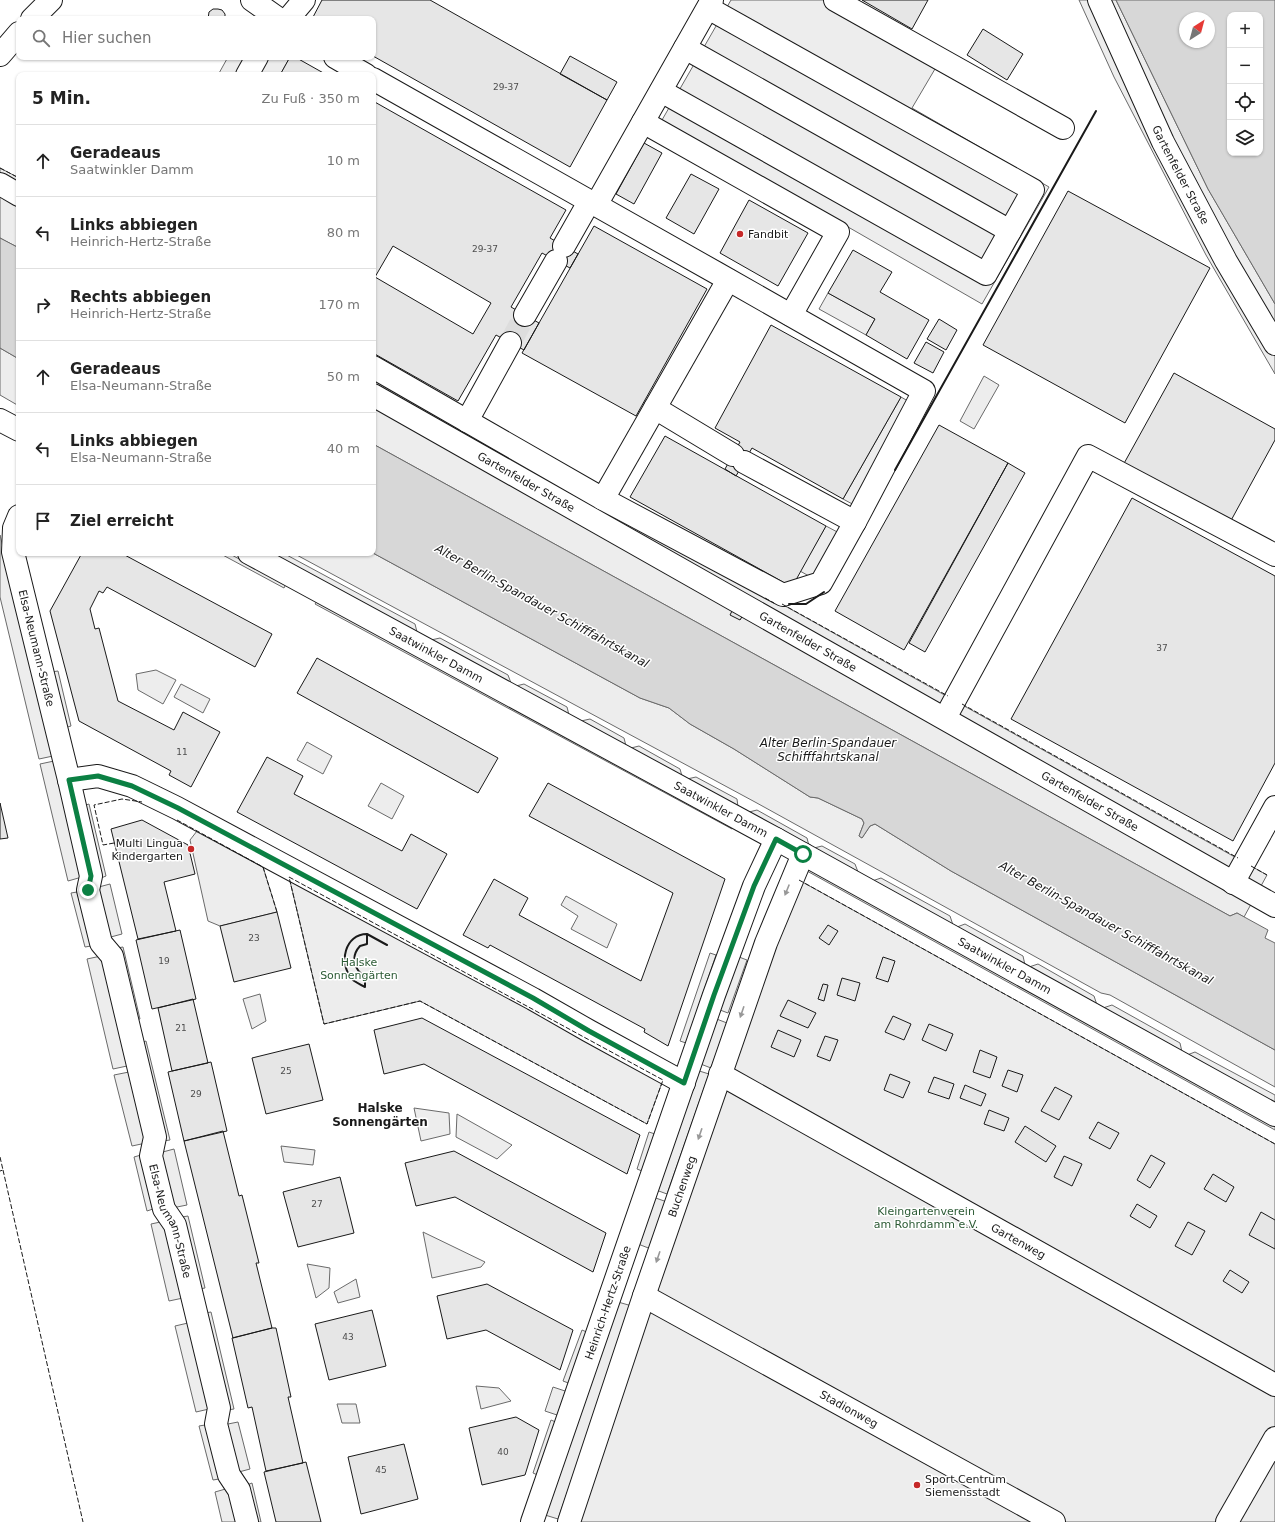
<!DOCTYPE html>
<html lang="de">
<head>
<meta charset="utf-8">
<style>
	:root { --surface:#fff; --page:#f6f6f6; --text:#222; --muted:#767676; --line:#e0e0e0 }
	body { margin:0; font-family:"DejaVu Sans",sans-serif; background:var(--page); color:var(--text) }
	.controls { position:absolute; right:12px; top:12px; display:grid; overflow:hidden; border-radius:8px; box-shadow:0 1px 3px #0004 }
	.controls button { width:36px; height:36px; display:grid; place-items:center; padding:0; border:0; border-bottom:1px solid var(--line); background:var(--surface); color:var(--text); font:20px sans-serif }
	.compass { position:absolute; left:1179px; top:12px; width:36px; height:36px; border-radius:50%; background:var(--surface); box-shadow:0 1px 3px #0004; rotate:36deg }
	.stop { position:absolute; width:12px; height:12px; margin:-9px; border:3px solid #0b8043; border-radius:50%; background:#fff }
	.stop.end { background:#0b8043; border-color:#fff; box-shadow:0 1px 4px #0008 }
	.list { margin:0; padding:0; list-style:none }
	h2 { display:flex; justify-content:space-between; align-items:center; height:52px; margin:0; padding:0 16px; font-size:17px }
	h2 small { font-size:13px; font-weight:400; color:var(--muted) }
	.list li { display:grid; grid-template-columns:26px 1fr auto; gap:12px; align-items:center; box-sizing:border-box; height:72px; padding:0 16px; border-top:1px solid var(--line) }
	.list b { display:block; font-size:15px; white-space:nowrap }
	.list p { margin:0; font-size:13px; white-space:nowrap; color:var(--muted) }
	.list em { font-size:13px; font-style:normal; color:var(--muted) }
	.icon { flex:none; width:22px; height:22px; fill:none; stroke:currentColor; stroke-width:2; stroke-linecap:round; stroke-linejoin:round }
	.map { position:relative; flex:none; width:1275px; height:1522px; overflow:hidden }
	.search { position:absolute; background:var(--surface); box-shadow:0 1px 3px #0004; left:16px; top:16px; width:360px; height:44px; display:flex; align-items:center; gap:10px; box-sizing:border-box; padding:0 14px; border-radius:8px; color:var(--muted); font-size:15px }
	.panel { position:absolute; background:var(--surface); box-shadow:0 1px 3px #0004; left:16px; top:72px; width:360px; height:484px; border-radius:8px }
	.map>svg:first-child { display:block }
	.built { fill:#ededed; stroke:#6a6a6a }
	.water { fill:#d7d7d7; stroke:#6a6a6a; fill-rule:evenodd }
	.building { fill:#e6e6e6; stroke:#1a1a1a; fill-rule:evenodd }
	.lines { fill:none; stroke-linecap:round; stroke-linejoin:round }
	.minor-tunnel { stroke:#ddd; stroke-width:22; stroke-dasharray:22 11; stroke-linecap:butt }
	.minor-casing { stroke:#1a1a1a; stroke-width:24 }
	.major-casing { stroke:#1a1a1a; stroke-width:24 }
	.minor { stroke:#fff; stroke-width:22 }
	.major { stroke:#fff; stroke-width:22 }
	.fence { stroke:#1a1a1a; stroke-width:1; stroke-dasharray:5 2; stroke-linecap:butt }
	.wall { stroke:#1a1a1a; stroke-width:2 }
	.oneway { fill:#989898 }
	.route { stroke:#0b8043; stroke-width:5 }
	.poi-dot { fill:#c62828; stroke:#fff; stroke-width:1.5 }
	.labels { text-anchor:middle; stroke-width:3; stroke-linejoin:round; paint-order:stroke }
	.number-label { font-size:9px; fill:#4d4d4d }
	.street-label { font-size:11px; fill:#1a1a1a; stroke:#fff }
	.poi-label { font-size:11px; fill:#1a1a1a; stroke:#fff; text-anchor:start }
	.park-label { font-size:11px; fill:#2b5a34; stroke:#fff }
	.water-label { font-size:12px; font-style:italic; fill:#1a1a1a; stroke:#fff }
	.neighbourhood-label { font-size:12px; font-weight:bold; fill:#1a1a1a; stroke:#fff }
</style>
</head>
<body>
<div class="map">
<svg width="1275" height="1522" viewBox="0 0 1275 1522">
	<rect width="100%" height="100%" fill="#fff"/>
	<path class="built" d="M731 0H853L945 52 912 108 1049 187 982 304 662 120Z
		M1079 0H1116L1208 189 1275 304V374L1206 255 1114 77Z
		M228 57H287L289 59 280 75H218Z
		M0 168 19 178V248L0 238Z
		M828 293 875 319 866 335 819 309Z
		M0 348 19 359V406L0 395Z
		M373 376 1267 875 1244 917 1237 913 1230 916 373 444Z
		M984 376 999 385 974 429 960 421Z
		M901 397 913 404 856 506 843 499Z
		M826 526 841 534 816 580 800 571Z
		M0 535 53 756 39 759 0 597Z
		M219 553H228L286 584 284 588Z
		M269 553H283L415 624 417 632Z
		M293 553H373L640 698 669 708 690 724 734 749 810 797 818 798 862 819 864 823 859 836 862 838 870 826 875 824 951 871 1275 1050V1087L1110 995 1101 993 755 802Z
		M317 601 732 826V829L315 604Z
		M440 638 508 675 511 683 431 640Z
		M156 670 176 680 163 704 138 690 136 674Z
		M58 671 71 726 64 728 51 672Z
		M181 684 210 699 203 713 174 697Z
		M524 684 567 707 569 715 516 686Z
		M590 719 624 738 626 746 581 721Z
		M307 742 332 756 323 774 297 760Z
		M639 746 680 769 682 776 631 748Z
		M54 761 82 877 68 881 40 764Z
		M696 777 737 799 738 807 687 779Z
		M381 783 404 796 392 819 368 806Z
		M89 804 106 876 101 878 83 806Z
		M757 810 807 838 809 846 749 812Z
		M197 831 263 867 277 912 220 926 208 921 190 840Z
		M822 846 855 864 858 872 814 848Z
		M809 867 1275 1125V1130L807 871Z
		M289 877 663 1080 647 1124 420 1001 324 1024Z
		M881 878 950 916 953 925 872 881Z
		M797 879 1275 1144V1522H575Z
		M110 884 122 934 107 938 95 888Z
		M77 892 91 946 85 947 71 893Z
		M566 896 617 924 607 948 571 929 578 916 561 905Z
		M965 924 1023 956 1025 965 957 927Z
		M123 947 140 1019 134 1020 117 948Z
		M710 953 716 955 686 1043 680 1041Z
		M101 956 127 1066 113 1069 87 959Z
		M739 957 747 960 728 1013 720 1010Z
		M1038 964 1094 996 1097 1005 1029 967Z
		M260 994 266 1021 252 1029 243 999Z
		M1112 1005 1180 1043 1182 1052 1103 1008Z
		M714 1018 727 1023 711 1068 698 1063Z
		M146 1041 170 1140 163 1141 140 1043Z
		M1195 1052 1275 1095V1103L1187 1055Z
		M696 1070 709 1074 667 1194 656 1190Z
		M129 1072 146 1143 132 1146 114 1075Z
		M414 1108 449 1113 450 1134 421 1141Z
		M457 1114 512 1145 497 1159 456 1137Z
		M649 1132 655 1134 642 1171 637 1169Z
		M281 1146 315 1150 313 1165 284 1162Z
		M174 1149 187 1205 172 1208 159 1153Z
		M141 1155 153 1209 147 1211 134 1157Z
		M653 1197 667 1202 651 1249 638 1244Z
		M188 1216 205 1288 199 1289 182 1217Z
		M165 1221 183 1298 169 1301 151 1224Z
		M423 1232 485 1262 481 1267 432 1278Z
		M307 1264 330 1268 329 1288 316 1298Z
		M356 1279 360 1297 338 1303 334 1292Z
		M618 1302 632 1306 558 1519 545 1515Z
		M211 1312 234 1409 227 1410 205 1313Z
		M188 1323 209 1409 196 1412 175 1326Z
		M582 1330 589 1333 571 1384 563 1381Z
		M476 1386 499 1388 511 1401 481 1409Z
		M553 1387 568 1392 560 1416 545 1411Z
		M337 1404H356L360 1423H342Z
		M551 1420 558 1423 540 1476 533 1473Z
		M238 1422 250 1469 235 1473 223 1425Z
		M205 1425 219 1479 213 1480 199 1426Z
		M252 1483 261 1522H255L247 1485Z
		M229 1488 237 1522H222L215 1492Z"/>
	<path class="water" d="M1116 0H1275V304L1208 189ZM1230 15H1260V153H1230ZM1185 18H1209V42H1185Z
		M0 238 19 248V359L0 348Z
		M373 444 1230 916 1237 913 1268 930 1265 938 1275 943V1050L951 871 875 824 870 826 862 838 859 836 864 823 862 819 818 798 810 797 734 749 690 724 669 708 640 698 373 553Z"/>
	<path class="building" d="M322 0H430L607 100 570 167 373 56V19H312Z
		M862 0H928L912 29Z
		M213 9H218L222 10 225 14V19H208L209 12Z
		M983 29 1023 54 1007 80 967 55Z
		M570 56 617 82 607 100 560 74Z
		M290 57H295L327 75H280Z
		M373 101 566 210 550 238 578 254 570 268 542 253 511 307 539 323 524 350 496 335 458 401 373 353V241L375 237 373 236ZM393 246 491 303 473 334 375 277Z
		M644 143 662 153 634 204 616 194Z
		M691 174 719 189 694 234 666 218Z
		M1068 191 1210 268 1125 423 983 345Z
		M749 200 808 233 778 286 720 253Z
		M594 226 707 289 636 416 522 353Z
		M853 250 892 272 880 292 929 320 907 359 866 335 875 319 828 293Z
		M939 319 957 330 946 350 927 339Z
		M771 325 901 397 843 499 752 448 736 476 725 469 740 442 715 428Z
		M926 342 944 352 933 373 914 363Z
		M1174 373 1275 429V440L1228 526 1122 467Z
		M939 425 1008 463 904 650 835 611Z
		M665 436 826 526 792 587 630 497Z
		M1008 463 1025 473 925 652 909 643Z
		M1132 498 1275 576V763L1233 841 1011 719Z
		M82 553H121L272 634 255 667 107 587 103 593 99 591 90 609 95 629 99 628 118 701 174 730 183 712 220 732 191 787 169 775 171 771 79 721 50 611Z
		M733 609 743 615 740 620 730 615Z
		M317 658 498 758 478 793 297 693Z
		M267 757 303 776 294 794 402 851 411 834 447 854 417 909 237 812Z
		M548 783 725 879 668 1046 644 1032 645 1029 490 945 488 948 463 935 494 879 528 898 519 915 641 981 673 893 529 816Z
		M0 803 8 838 0 839Z
		M142 820 188 845 195 874 164 882 176 931 138 939 111 829Z
		M277 912 291 968 234 982 220 926Z
		M828 925 838 931 829 945 819 938Z
		M180 930 196 999 152 1009 136 940Z
		M883 957 895 961 888 982 876 978Z
		M842 978 860 983 855 1001 837 995Z
		M823 984 828 985 824 1001 818 999Z
		M193 999 208 1063 172 1071 158 1008Z
		M788 1000 816 1013 808 1028 780 1016Z
		M893 1016 911 1024 904 1040 885 1032Z
		M422 1018 640 1135 627 1174 424 1064 384 1074 374 1030Z
		M929 1024 953 1034 946 1051 922 1040Z
		M778 1030 801 1040 794 1057 771 1047Z
		M825 1036 838 1040 830 1061 817 1056Z
		M309 1044 323 1100 266 1114 252 1058Z
		M980 1050 997 1057 990 1078 973 1072Z
		M211 1062 227 1131 184 1141 168 1072Z
		M1008 1070 1023 1075 1017 1092 1002 1086Z
		M890 1074 910 1082 903 1098 884 1090Z
		M934 1077 954 1084 949 1099 928 1092Z
		M965 1085 986 1094 981 1106 960 1098Z
		M1055 1087 1072 1096 1059 1120 1041 1111Z
		M989 1110 1009 1118 1004 1131 984 1124Z
		M1098 1122 1119 1133 1110 1149 1089 1138Z
		M1025 1126 1056 1146 1046 1162 1015 1142Z
		M223 1131 239 1196 242 1195 259 1263H256L272 1328 233 1338 184 1141Z
		M454 1151 606 1233 593 1272 455 1197 416 1206 405 1163Z
		M1151 1155 1165 1163 1150 1188 1137 1180Z
		M1064 1156 1082 1164 1072 1186 1054 1177Z
		M1213 1174 1234 1187 1226 1202 1204 1189Z
		M340 1177 354 1233 298 1247 283 1192Z
		M1137 1204 1157 1216 1150 1228 1130 1216Z
		M1261 1212 1275 1220V1249L1249 1235Z
		M1188 1222 1205 1231 1192 1255 1175 1246Z
		M1230 1270 1249 1282 1242 1293 1223 1281Z
		M487 1284 573 1330 560 1370 486 1330 447 1339 437 1296Z
		M372 1310 386 1366 329 1380 315 1324Z
		M272 1328H276L291 1397H288L303 1463 266 1471 252 1407 248 1408 232 1338Z
		M516 1417 539 1430 525 1475 482 1485 469 1428Z
		M404 1444 418 1499 361 1514 348 1457Z
		M306 1462 321 1522H276L264 1472Z"/>
	<g class="lines">
		<path class="minor-tunnel" d="M510 343 525 315"/>
		<defs>
			<g id="minor">
				<path d="M252 0 279 19"/>
				<path d="M835 0 1063 128"/>
				<path id="s1" d="M1099 0 1163 142 1226 261 1275 344"/>
				<path d="M288 19 304 0"/>
				<path d="M685 48 1010 231"/>
				<path d="M335 57 366 75"/>
				<path d="M247 75 257 57"/>
				<path d="M373 79C556 183 741 286 924 391L855 522 821 583 783 595 603 499 373 367"/>
				<path d="M661 91 986 274 1033 190 708 8"/>
				<path d="M643 122 838 232 791 315"/>
				<path d="M0 184 19 195"/>
				<path d="M596 205 712 0"/>
				<path d="M564 246 589 202"/>
				<path d="M525 315 556 261"/>
				<path id="s2" d="M373 395 1275 906"/>
				<path d="M655 408 733 455"/>
				<path d="M467 421 510 343"/>
				<path d="M744 462 855 522"/>
				<path d="M603 499 728 280"/>
				<path id="s3" d="M19 516 14 528 13 552 69 780 91 876 88 890 101 943 112 956 155 1137 151 1156 164 1209 175 1225 219 1408 216 1424 229 1475 239 1490 247 1522"/>
				<path d="M945 718 1088 456 1275 555"/>
				<path d="M69 780 98 776 132 786 177 808 533 999 589 1031 684 1083"/>
				<path d="M1233 883 1275 807"/>
				<path id="s4" d="M720 1074 1275 1385"/>
				<path id="s5" d="M644 1296 1054 1522"/>
				<path id="s6" d="M532 1522 714 995 754 886 776 839"/>
				<path id="s7" d="M569 1522 644 1296 766 943 803 854"/>
				<path d="M1227 1522 1275 1438"/>
			</g>
			<g id="major">
				<path d="M32 19 51 0"/>
				<path d="M0 55 19 33"/>
				<path d="M0 420 19 430"/>
				<path id="s8" d="M249 553 776 839 1275 1115"/>
			</g>
		</defs>
		<use href="#minor" class="minor-casing"/>
		<use href="#major" class="major-casing"/>
		<use href="#minor" class="minor"/>
		<use href="#major" class="major"/>
		<path class="fence" d="M0 168 19 178
			M765 598 774 603
			M782 604 948 696
			M962 704 1238 858
			M177 820 263 867 277 912
			M114 843 103 845 94 805 122 799 142 802
			M1251 866 1267 875
			M289 877 663 1080 647 1124 420 1001 324 1024Z
			M799 880 1275 1144
			M0 1157 3 1170 0 1171
			M3 1170 83 1522"/>
		<path class="wall" d="M895 470 1096 111
			M789 604H806L824 592
			M367 934V944L360 946C350 957 354 969 365 977V987C361 985 355 982 352 979 338 963 345 934 367 934L387 945"/>
	</g>
	<defs><path id="oneway-solid" d="M-6-.8H1V-3.2L6.5 0L1 3.2V.8H-6Z"/></defs>
	<g class="oneway">
		<use href="#oneway-solid" transform="translate(787 890) rotate(112)"/>
		<use href="#oneway-solid" transform="translate(742 1012) rotate(109)"/>
		<use href="#oneway-solid" transform="translate(700 1134) rotate(109)"/>
		<use href="#oneway-solid" transform="translate(658 1257) rotate(109)"/>
	</g>
	<g class="lines">
		<path class="route" d="M88 890 91 876 69 780 98 776 132 786 178 808 533 998 589 1031 684 1083 714 995 754 886 776 839 803 854"/>
	</g>
	<g class="poi-dot">
		<circle cx="740" cy="234" r="4"/>
		<circle cx="191" cy="849" r="4"/>
		<circle cx="917" cy="1485" r="4"/>
	</g>
	<g class="labels">
		<g class="number-label">
			<text x="506" y="90">29-37</text>
			<text x="485" y="252">29-37</text>
			<text x="1162" y="651">37</text>
			<text x="182" y="755">11</text>
			<text x="254" y="941">23</text>
			<text x="164" y="964">19</text>
			<text x="181" y="1031">21</text>
			<text x="286" y="1074">25</text>
			<text x="196" y="1097">29</text>
			<text x="317" y="1207">27</text>
			<text x="348" y="1340">43</text>
			<text x="503" y="1455">40</text>
			<text x="381" y="1473">45</text>
		</g>
		<g class="street-label">
			<text dy="4" stroke="none"><textPath href="#s1" startOffset="193">Gartenfelder Straße</textPath></text>
			<text dy="4" stroke="none"><textPath href="#s2" startOffset="176">Gartenfelder Straße</textPath></text>
			<text dy="4" stroke="none"><textPath href="#s2" startOffset="500">Gartenfelder Straße</textPath></text>
			<text dy="4" stroke="none"><textPath href="#s3" startOffset="136">Elsa-Neumann-Straße</textPath></text>
			<text dy="4" stroke="none"><textPath href="#s8" startOffset="213">Saatwinkler Damm</textPath></text>
			<text dy="4" stroke="none"><textPath href="#s2" startOffset="824">Gartenfelder Straße</textPath></text>
			<text dy="4" stroke="none"><textPath href="#s8" startOffset="537">Saatwinkler Damm</textPath></text>
			<text dy="4" stroke="none"><textPath href="#s8" startOffset="861">Saatwinkler Damm</textPath></text>
			<text dy="4" stroke="none"><textPath href="#s7" startOffset="354">Buchenweg</textPath></text>
			<text dy="4" stroke="none"><textPath href="#s3" startOffset="730">Elsa-Neumann-Straße</textPath></text>
			<text dy="4" stroke="none"><textPath href="#s4" startOffset="342">Gartenweg</textPath></text>
			<text dy="4" stroke="none"><textPath href="#s6" startOffset="232">Heinrich-Hertz-Straße</textPath></text>
			<text dy="4" stroke="none"><textPath href="#s5" startOffset="234">Stadionweg</textPath></text>
		</g>
		<g class="poi-label">
			<text x="748" y="238">Fandbit</text>
			<text x="183" y="847" text-anchor="end">Multi Lingua<tspan x="183" dy="13">Kindergarten</tspan></text>
			<text x="925" y="1483">Sport Centrum<tspan x="925" dy="13">Siemensstadt</tspan></text>
		</g>
		<g class="park-label">
			<text x="359" y="966">Halske<tspan x="359" dy="13">Sonnengärten</tspan></text>
			<text x="926" y="1215">Kleingartenverein<tspan x="926" dy="13">am Rohrdamm e.V.</tspan></text>
		</g>
		<g class="water-label">
			<text transform="translate(542 606) rotate(29)" y="4">Alter Berlin-Spandauer Schifffahrtskanal</text>
			<text x="828" y="747">Alter Berlin-Spandauer<tspan x="828" dy="14">Schifffahrtskanal</tspan></text>
			<text transform="translate(1106 923) rotate(29)" y="4">Alter Berlin-Spandauer Schifffahrtskanal</text>
		</g>
		<g class="neighbourhood-label">
			<text x="380" y="1112">Halske<tspan x="380" dy="14">Sonnengärten</tspan></text>
		</g>
	</g>
</svg>
<div class="controls">
<button>+</button>
<button>−</button>
<button><svg class="icon" aria-label="locate" viewBox="0 0 24 24"><circle cx="12" cy="12" r="6"/><path d="M12 2v4M12 18v4M2 12h4M18 12h4"/></svg></button>
<button><svg class="icon" aria-label="layers" viewBox="0 0 24 24"><path d="M12 4l9 5-9 5-9-5zM3 14l9 5 9-5"/></svg></button>
</div>
<svg class="compass" viewBox="-18 -18 36 36"><path d="M0-13l5 13h-10z" fill="#e53935"/><path d="M0 13l5-13h-10z" fill="#767676"/></svg>
<div class="stop" style="left:803px;top:854px"></div>
<div class="stop end" style="left:88px;top:890px"></div>
<div class="search"><svg class="icon" aria-label="search" viewBox="0 0 24 24"><circle cx="10" cy="10" r="6"/><path d="M15 15l6 6"/></svg>Hier suchen</div>
<section class="panel">
<h2>5 Min.<small>Zu Fuß · 350 m</small></h2>
<ul class="list">
<li><svg class="icon" aria-label="ahead" viewBox="0 0 24 24"><path d="M12 20V5M6 11l6-6 6 6"/></svg><div><b>Geradeaus</b><p>Saatwinkler Damm</p></div><em>10 m</em></li>
<li><svg class="icon" aria-label="left" viewBox="0 0 24 24"><path d="M17 20v-9H6M10 6l-5 5 5 5"/></svg><div><b>Links abbiegen</b><p>Heinrich-Hertz-Straße</p></div><em>80 m</em></li>
<li><svg class="icon" aria-label="right" viewBox="0 0 24 24"><path d="M7 20v-9h11M14 6l5 5-5 5"/></svg><div><b>Rechts abbiegen</b><p>Heinrich-Hertz-Straße</p></div><em>170 m</em></li>
<li><svg class="icon" aria-label="ahead" viewBox="0 0 24 24"><path d="M12 20V5M6 11l6-6 6 6"/></svg><div><b>Geradeaus</b><p>Elsa-Neumann-Straße</p></div><em>50 m</em></li>
<li><svg class="icon" aria-label="left" viewBox="0 0 24 24"><path d="M17 20v-9H6M10 6l-5 5 5 5"/></svg><div><b>Links abbiegen</b><p>Elsa-Neumann-Straße</p></div><em>40 m</em></li>
<li><svg class="icon" aria-label="arrive" viewBox="0 0 24 24"><path d="M6 21V4h12l-3 4 3 4H6"/></svg><div><b>Ziel erreicht</b></div></li>
</ul>
</section>
</div>
</body>
</html>
